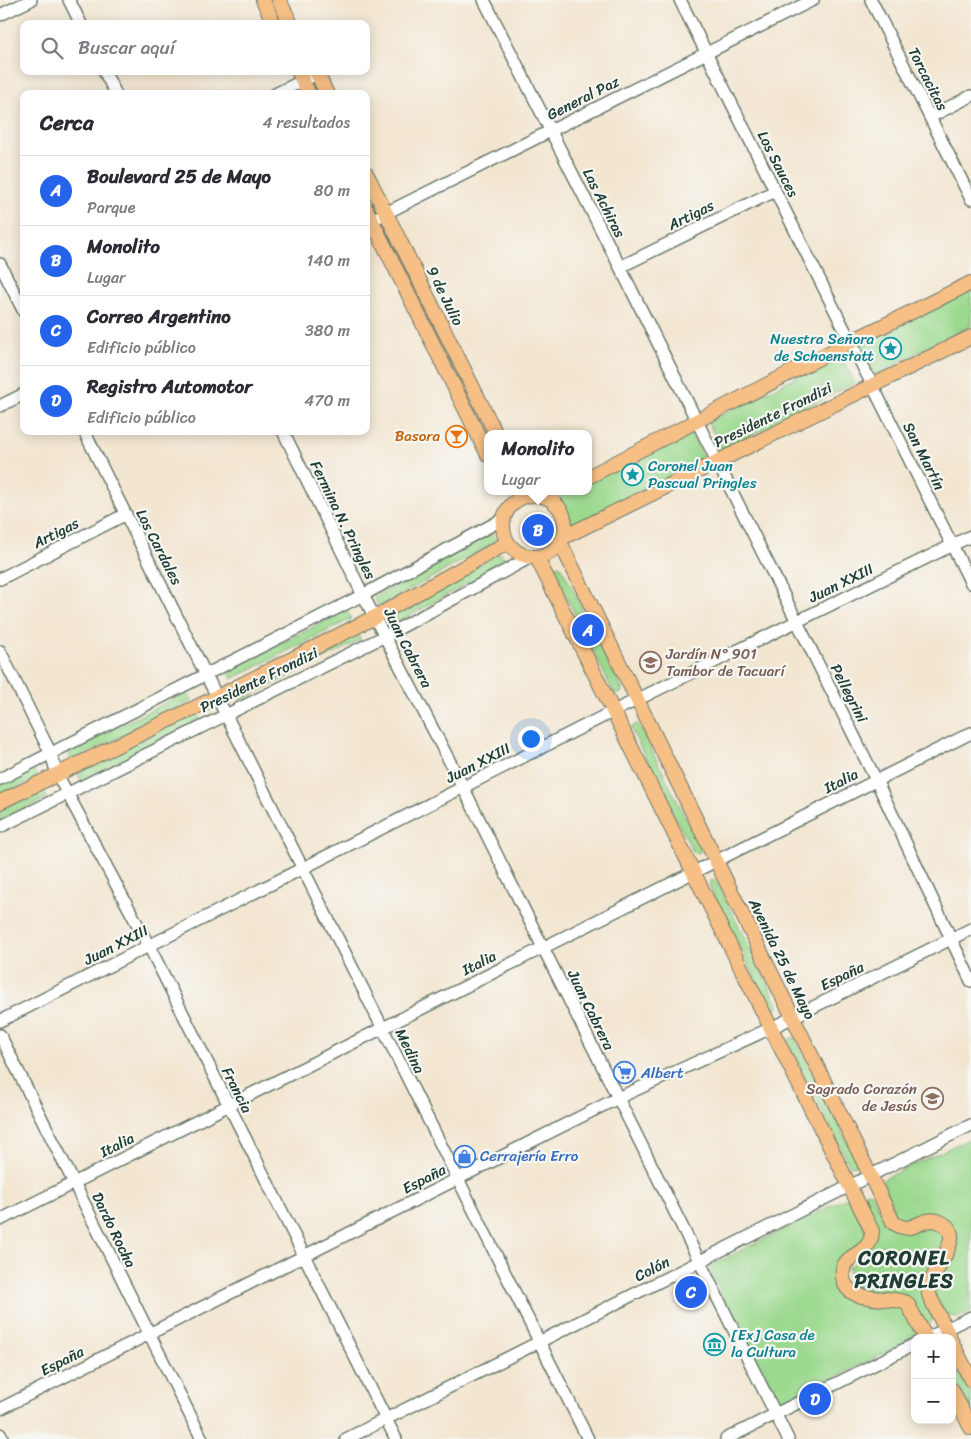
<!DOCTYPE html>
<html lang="es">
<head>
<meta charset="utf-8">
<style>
	:root { --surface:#fff; --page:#f2f2f3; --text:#2b2b33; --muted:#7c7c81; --line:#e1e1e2; --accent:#2563eb }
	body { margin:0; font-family:Sriracha,sans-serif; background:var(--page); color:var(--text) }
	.controls { position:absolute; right:15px; bottom:15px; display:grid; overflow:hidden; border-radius:10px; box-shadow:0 2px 12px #0003 }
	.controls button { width:45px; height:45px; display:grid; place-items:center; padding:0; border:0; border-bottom:1px solid var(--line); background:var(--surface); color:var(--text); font:25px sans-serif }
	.you { position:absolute; left:530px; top:738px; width:18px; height:18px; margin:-12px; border:4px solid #fff; border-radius:50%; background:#1a73e8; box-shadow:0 0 0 8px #1a73e833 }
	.badge { display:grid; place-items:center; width:32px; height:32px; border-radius:50%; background:var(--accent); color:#fff; font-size:16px; font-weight:700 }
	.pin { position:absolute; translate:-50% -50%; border:2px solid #fff; box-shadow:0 1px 5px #0006 }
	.popup { position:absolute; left:484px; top:430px; width:108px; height:65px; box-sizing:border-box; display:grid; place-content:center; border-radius:10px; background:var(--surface); filter:drop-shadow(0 1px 4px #0005); font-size:16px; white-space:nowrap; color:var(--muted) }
	.popup b { font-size:19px; color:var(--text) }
	.popup::after { content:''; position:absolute; left:50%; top:100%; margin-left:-10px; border:10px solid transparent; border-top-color:var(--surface) }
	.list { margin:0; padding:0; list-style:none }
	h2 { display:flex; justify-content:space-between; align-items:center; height:65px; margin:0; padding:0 20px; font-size:21px }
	h2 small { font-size:16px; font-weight:400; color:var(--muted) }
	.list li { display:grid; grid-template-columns:32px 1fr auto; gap:15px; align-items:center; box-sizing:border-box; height:70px; padding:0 20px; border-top:1px solid var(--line) }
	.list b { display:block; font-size:19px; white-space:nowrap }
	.list p { margin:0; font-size:16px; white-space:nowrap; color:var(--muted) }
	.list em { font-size:16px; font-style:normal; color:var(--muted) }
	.icon { flex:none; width:28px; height:28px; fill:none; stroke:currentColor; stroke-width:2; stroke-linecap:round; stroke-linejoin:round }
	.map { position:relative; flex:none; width:971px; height:1439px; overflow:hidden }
	.search { position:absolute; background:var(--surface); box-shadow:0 2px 12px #0003; left:20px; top:20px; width:350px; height:55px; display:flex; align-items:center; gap:12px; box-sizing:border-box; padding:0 18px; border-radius:10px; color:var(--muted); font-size:19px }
	.panel { position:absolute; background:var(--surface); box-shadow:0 2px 12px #0003; left:20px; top:90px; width:350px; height:345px; border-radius:10px }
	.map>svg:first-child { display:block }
	.green { fill:#9bd98e; stroke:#5d8b61 }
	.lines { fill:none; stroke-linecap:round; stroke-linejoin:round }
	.minor-casing { stroke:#69786b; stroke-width:14 }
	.major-casing { stroke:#69786b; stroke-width:16 }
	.minor { stroke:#fff; stroke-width:11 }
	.major { stroke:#f5bf86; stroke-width:14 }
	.labels { text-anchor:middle; stroke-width:4.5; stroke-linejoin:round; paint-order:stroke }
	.street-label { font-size:15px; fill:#1f3d34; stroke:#f6f6f2 }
	.culture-label { font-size:15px; fill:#0d838f; stroke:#f6f6f2; text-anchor:start }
	.food-label { font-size:15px; fill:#c56008; stroke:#f6f6f2; text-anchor:end }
	.education-label { font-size:15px; fill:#785e54; stroke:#f6f6f2; text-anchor:start }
	.shop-label { font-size:15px; fill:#366cbe; stroke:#f6f6f2; text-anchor:start }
	.district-label { font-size:20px; font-weight:bold; letter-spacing:1px; fill:#1f3d34; stroke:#f6f6f2 }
</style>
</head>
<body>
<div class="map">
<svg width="971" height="1439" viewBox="0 0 971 1439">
	<rect width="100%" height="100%" fill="#f6f6f2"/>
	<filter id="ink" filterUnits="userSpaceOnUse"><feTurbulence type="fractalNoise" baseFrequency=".02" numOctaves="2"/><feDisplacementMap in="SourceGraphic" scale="10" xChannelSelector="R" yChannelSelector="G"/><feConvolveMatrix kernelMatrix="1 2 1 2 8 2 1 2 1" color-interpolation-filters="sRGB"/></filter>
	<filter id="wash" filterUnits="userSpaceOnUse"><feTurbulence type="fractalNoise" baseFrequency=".0096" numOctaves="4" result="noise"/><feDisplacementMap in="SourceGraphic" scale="20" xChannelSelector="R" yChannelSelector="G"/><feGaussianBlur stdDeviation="1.12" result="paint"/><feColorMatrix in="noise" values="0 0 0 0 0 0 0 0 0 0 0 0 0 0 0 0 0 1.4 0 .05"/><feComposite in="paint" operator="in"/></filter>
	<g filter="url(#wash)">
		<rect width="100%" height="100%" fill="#f3e6d1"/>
		<path class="green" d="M388 226 444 341 439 343 383 228Z
			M971 290V326L874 375 859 347Z
			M840 354 855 383 722 450 708 422Z
			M459 373 489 434 488 443 455 375Z
			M689 431 704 459 571 526 557 498 570 491H588V482Z
			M491 533 496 542 379 607 374 597Z
			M501 553 506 562 389 627 384 617Z
			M558 565 561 566 622 689 621 693 618 695 614 693 553 570 554 567Z
			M347 610 351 619 232 679 227 670Z
			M356 630 361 640 241 700 237 690Z
			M187 692 192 701 72 761 68 752Z
			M197 712 202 722 82 782 77 773Z
			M636 724 639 725 701 848 700 852 696 853 693 852 631 729 633 726Z
			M33 768 37 778 0 796V785Z
			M42 789 47 798 0 822V810Z
			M714 880 716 881 778 1004 777 1008 774 1009 770 1008 709 885 710 882Z
			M792 1038H795L857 1161 856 1165 853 1166 849 1165 788 1042 789 1039Z
			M971 1138V1311L957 1318 945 1314 933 1294C936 1287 938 1279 941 1271 950 1255 964 1251 955 1229L908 1224 897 1220 883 1182 885 1178Z
			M867 1192 871 1193 886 1221 930 1224 948 1231 938 1262 934 1319 929 1324 926 1323 882 1295 851 1286 848 1268 867 1253 862 1199 864 1194Z
			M845 1199 851 1200 867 1233 838 1280 904 1305 917 1334 913 1339 780 1405H776L709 1269 710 1266Z
			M952 1355 971 1392V1411L952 1374Z"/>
	</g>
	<g filter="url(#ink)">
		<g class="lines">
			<defs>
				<path id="minor" d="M69 0 81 24
					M484 0 620 267 876 780 971 981
					M680 0 971 583
					M871 0 971 199
					M0 15 31 0
					M104 71 116 94
					M275 94 317 74
					M930 117 971 96
					M366 223 813 0
					M0 264 24 312
					M620 267 775 191
					M0 406 24 394
					M84 431 588 1439
					M283 431 363 595 463 787 788 1439
					M0 579 126 514
					M0 651 51 754 57 774 149 946 396 1439
					M0 779 363 595 503 519
					M0 827 385 636 529 558
					M0 1021 614 711 971 536
					M0 1035 202 1439
					M0 1220 971 733
					M927 1338 971 1317
					M0 1409 618 1098 771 1028 971 929
					M0 1434 3 1439
					M346 1439 971 1125
					M726 1439 915 1344"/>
				<path id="major" d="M263 0 274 24
					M279 0 291 24
					M298 71 309 94
					M316 71 327 94
					M366 173 496 434
					M366 209 488 455
					M588 477 850 342 971 283
					M503 526a31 31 0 1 1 62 0a31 31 0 1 1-62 0Z
					M564 537 971 337
					M561 544 893 1222C912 1238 921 1214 940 1222 971 1236 926 1272 929 1295L950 1338
					M537 558 872 1231C871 1259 839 1251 843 1277 847 1306 887 1294 907 1303L926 1338
					M0 802 217 697 375 617 507 543
					M952 1343 971 1380
					M952 1390 971 1428"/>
			</defs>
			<use href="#minor" class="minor-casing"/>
			<use href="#major" class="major-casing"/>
			<use href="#minor" class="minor"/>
			<use href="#major" class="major"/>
		</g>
	</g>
	<defs>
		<symbol id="sight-ring" viewBox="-11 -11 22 22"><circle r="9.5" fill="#f6f6f2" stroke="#0f9aa8" stroke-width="1.5"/><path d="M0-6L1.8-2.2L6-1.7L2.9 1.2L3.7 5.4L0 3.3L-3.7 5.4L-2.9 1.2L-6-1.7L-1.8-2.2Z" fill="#0f9aa8"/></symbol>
		<symbol id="bar-ring" viewBox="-11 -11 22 22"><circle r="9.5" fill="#f6f6f2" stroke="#e8710a" stroke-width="1.5"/><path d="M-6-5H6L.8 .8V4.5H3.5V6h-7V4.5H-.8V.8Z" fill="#e8710a"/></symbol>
		<symbol id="school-ring" viewBox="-11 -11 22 22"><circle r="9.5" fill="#f6f6f2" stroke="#8d6e63" stroke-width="1.5"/><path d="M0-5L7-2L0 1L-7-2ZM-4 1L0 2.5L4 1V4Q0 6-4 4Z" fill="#8d6e63"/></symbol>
		<symbol id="supermarket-ring" viewBox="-11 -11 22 22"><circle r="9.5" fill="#f6f6f2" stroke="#3f7fe0" stroke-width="1.5"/><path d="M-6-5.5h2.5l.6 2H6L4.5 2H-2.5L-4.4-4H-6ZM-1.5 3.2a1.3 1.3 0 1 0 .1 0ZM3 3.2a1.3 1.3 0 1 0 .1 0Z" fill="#3f7fe0"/></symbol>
		<symbol id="shop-ring" viewBox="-11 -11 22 22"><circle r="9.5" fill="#f6f6f2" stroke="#3f7fe0" stroke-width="1.5"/><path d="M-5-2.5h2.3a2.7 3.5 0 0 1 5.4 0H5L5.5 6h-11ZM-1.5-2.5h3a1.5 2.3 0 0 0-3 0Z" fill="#3f7fe0"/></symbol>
		<symbol id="museum-ring" viewBox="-11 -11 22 22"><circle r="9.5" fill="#f6f6f2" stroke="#0f9aa8" stroke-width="1.5"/><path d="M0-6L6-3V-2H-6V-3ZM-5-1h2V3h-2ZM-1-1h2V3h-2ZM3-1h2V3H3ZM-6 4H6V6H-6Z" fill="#0f9aa8"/></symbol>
	</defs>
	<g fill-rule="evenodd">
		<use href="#sight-ring" x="878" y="336" width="25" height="25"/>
		<use href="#bar-ring" x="444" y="424" width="25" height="25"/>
		<use href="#sight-ring" x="620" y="462" width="25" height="25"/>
		<use href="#school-ring" x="638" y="650" width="25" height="25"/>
		<use href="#supermarket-ring" x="612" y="1060" width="25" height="25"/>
		<use href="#school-ring" x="920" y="1086" width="25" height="25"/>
		<use href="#shop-ring" x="452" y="1144" width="25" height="25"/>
		<use href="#museum-ring" x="702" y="1332" width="25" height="25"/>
	</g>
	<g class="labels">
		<g class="street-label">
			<text transform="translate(928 79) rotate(63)" y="5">Torcacitas</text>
			<text transform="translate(583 98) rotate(-27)" y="5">General Paz</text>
			<text transform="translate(778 164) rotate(63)" y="5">Los Sauces</text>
			<text transform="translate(604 203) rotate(63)" y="5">Las Achiras</text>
			<text transform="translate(691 215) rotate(-26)" y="5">Artigas</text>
			<text transform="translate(445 296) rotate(64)" y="5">9 de Julio</text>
			<text transform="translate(773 415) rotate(-26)" y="5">Presidente Frondizi</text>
			<text transform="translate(924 456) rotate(63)" y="5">San Martín</text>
			<text transform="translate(343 520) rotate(64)" y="5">Fermina N. Pringles</text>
			<text transform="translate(56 533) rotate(-27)" y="5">Artigas</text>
			<text transform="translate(159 547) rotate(63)" y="5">Los Cardales</text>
			<text transform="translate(841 583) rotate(-26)" y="5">Juan XXIII</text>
			<text transform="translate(408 648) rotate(63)" y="5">Juan Cabrera</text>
			<text transform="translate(259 680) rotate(-26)" y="5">Presidente Frondizi</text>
			<text transform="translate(849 693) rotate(63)" y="5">Pellegrini</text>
			<text transform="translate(478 763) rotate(-27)" y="5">Juan XXIII</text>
			<text transform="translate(841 781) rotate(-27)" y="5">Italia</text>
			<text transform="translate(116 945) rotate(-27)" y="5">Juan XXIII</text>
			<text transform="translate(782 959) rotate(64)" y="5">Avenida 25 de Mayo</text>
			<text transform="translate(479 963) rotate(-27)" y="5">Italia</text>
			<text transform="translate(842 976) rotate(-26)" y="5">España</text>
			<text transform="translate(591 1010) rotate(64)" y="5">Juan Cabrera</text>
			<text transform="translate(410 1051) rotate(64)" y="5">Medina</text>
			<text transform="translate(237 1090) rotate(63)" y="5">Francia</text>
			<text transform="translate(117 1145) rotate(-27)" y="5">Italia</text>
			<text transform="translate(424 1179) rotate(-27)" y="5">España</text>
			<text transform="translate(114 1230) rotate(64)" y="5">Dardo Rocha</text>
			<text transform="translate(652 1269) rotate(-27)" y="5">Colón</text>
			<text transform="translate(62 1361) rotate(-27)" y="5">España</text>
		</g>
		<g class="culture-label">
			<text x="874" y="344" text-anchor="end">Nuestra Señora<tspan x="874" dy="17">de Schoenstatt</tspan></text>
			<text x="648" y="471">Coronel Juan<tspan x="648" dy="17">Pascual Pringles</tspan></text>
			<text x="731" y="1340">[Ex] Casa de<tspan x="731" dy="17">la Cultura</tspan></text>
		</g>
		<g class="food-label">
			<text x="440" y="441">Basora</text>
		</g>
		<g class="education-label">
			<text x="666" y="659">Jardín N° 901<tspan x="666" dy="17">Tambor de Tacuarí</tspan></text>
			<text x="917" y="1094" text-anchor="end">Sagrado Corazón<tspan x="917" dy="17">de Jesús</tspan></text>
		</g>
		<g class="shop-label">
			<text x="641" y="1078">Albert</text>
			<text x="480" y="1161">Cerrajería Erro</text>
		</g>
		<g class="district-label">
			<text x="904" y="1265">CORONEL<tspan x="904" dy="23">PRINGLES</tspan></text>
		</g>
	</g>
</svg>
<div class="controls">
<button>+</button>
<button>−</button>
</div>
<div class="you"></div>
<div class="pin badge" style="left:588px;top:630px">A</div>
<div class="pin badge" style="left:538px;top:530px">B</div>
<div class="popup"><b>Monolito</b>Lugar</div>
<div class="pin badge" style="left:691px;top:1292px">C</div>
<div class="pin badge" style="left:815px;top:1399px">D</div>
<div class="search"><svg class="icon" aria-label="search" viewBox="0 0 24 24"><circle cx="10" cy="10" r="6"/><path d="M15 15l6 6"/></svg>Buscar aquí</div>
<section class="panel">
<h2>Cerca<small>4 resultados</small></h2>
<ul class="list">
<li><span class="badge">A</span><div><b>Boulevard 25 de Mayo</b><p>Parque</p></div><em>80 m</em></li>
<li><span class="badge">B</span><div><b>Monolito</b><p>Lugar</p></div><em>140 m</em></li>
<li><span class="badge">C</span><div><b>Correo Argentino</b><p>Edificio público</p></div><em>380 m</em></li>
<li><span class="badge">D</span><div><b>Registro Automotor</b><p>Edificio público</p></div><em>470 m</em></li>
</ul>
</section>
</div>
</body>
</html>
